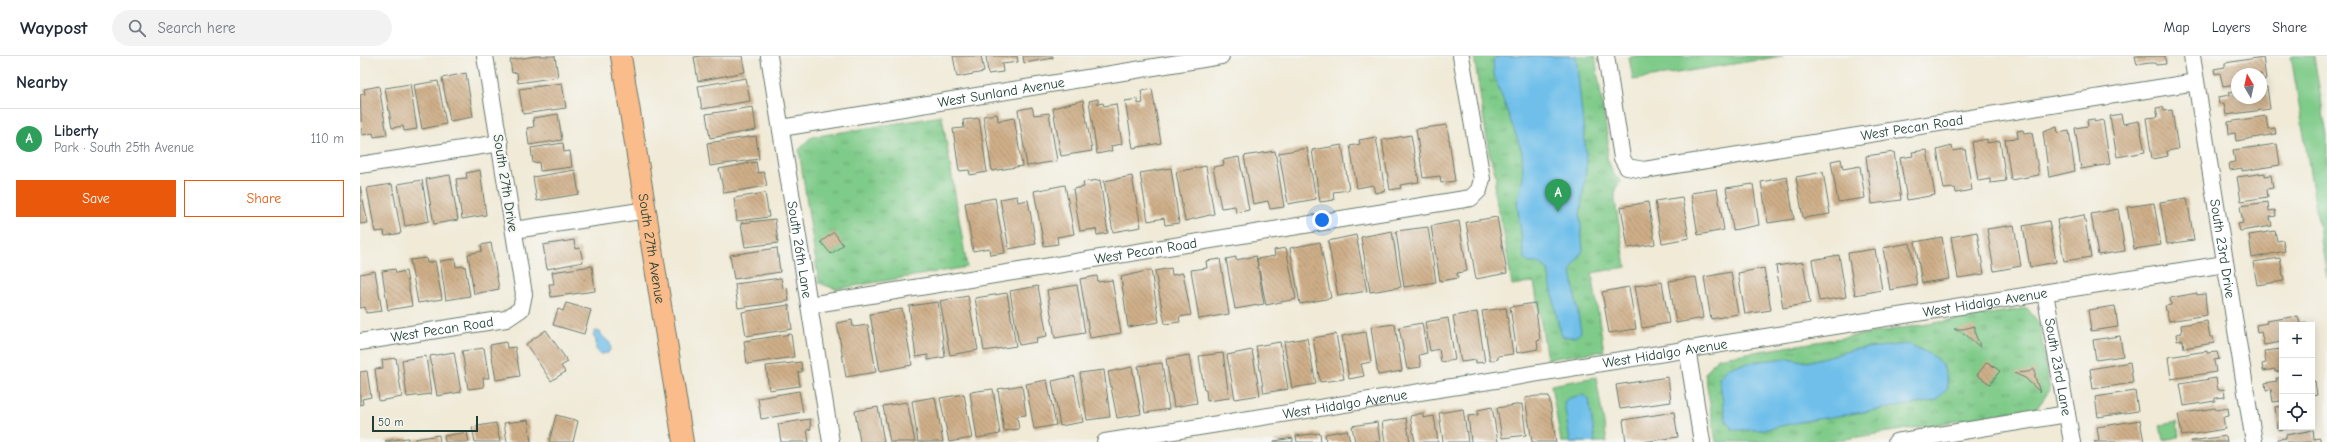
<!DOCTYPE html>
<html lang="en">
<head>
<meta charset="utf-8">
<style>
	:root { --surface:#fff; --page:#f2f2f3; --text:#1f2937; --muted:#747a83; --line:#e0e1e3; --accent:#ea580c }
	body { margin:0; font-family:"Comic Neue",sans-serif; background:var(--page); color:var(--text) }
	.controls { position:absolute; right:12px; bottom:12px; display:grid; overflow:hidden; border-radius:0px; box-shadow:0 2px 10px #0003 }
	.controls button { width:36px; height:36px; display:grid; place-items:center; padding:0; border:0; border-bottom:1px solid var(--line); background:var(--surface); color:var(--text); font:20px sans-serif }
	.compass { position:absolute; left:1871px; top:12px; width:36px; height:36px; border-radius:50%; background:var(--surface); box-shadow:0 2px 10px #0003; rotate:351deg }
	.scale { position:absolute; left:12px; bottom:10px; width:106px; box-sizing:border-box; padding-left:4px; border:2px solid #1f3d34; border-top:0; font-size:11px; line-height:14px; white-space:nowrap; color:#1f3d34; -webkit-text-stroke:3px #f6f6f2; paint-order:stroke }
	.you { position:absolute; left:962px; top:164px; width:14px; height:14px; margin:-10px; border:3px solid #fff; border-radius:50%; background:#1a73e8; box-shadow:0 0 0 6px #1a73e833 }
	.badge { display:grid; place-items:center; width:26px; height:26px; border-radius:50%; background:var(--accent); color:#fff; font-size:13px; font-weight:700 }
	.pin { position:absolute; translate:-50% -33px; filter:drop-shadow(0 1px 2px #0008) }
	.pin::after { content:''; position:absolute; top:21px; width:14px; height:12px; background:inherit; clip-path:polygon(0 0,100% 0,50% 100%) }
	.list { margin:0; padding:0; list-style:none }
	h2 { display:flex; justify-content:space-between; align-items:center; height:52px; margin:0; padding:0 16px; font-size:17px }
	h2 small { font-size:13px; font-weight:400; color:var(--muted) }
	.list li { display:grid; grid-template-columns:26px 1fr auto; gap:12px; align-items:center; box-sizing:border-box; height:60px; padding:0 16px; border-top:1px solid var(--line) }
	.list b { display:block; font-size:15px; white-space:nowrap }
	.list p { margin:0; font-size:13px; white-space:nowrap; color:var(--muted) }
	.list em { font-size:13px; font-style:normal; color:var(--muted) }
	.actions { display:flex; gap:8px; padding:12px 16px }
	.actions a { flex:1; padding:9px 0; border:1px solid var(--accent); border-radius:0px; text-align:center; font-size:14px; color:var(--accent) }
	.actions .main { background:var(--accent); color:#fff }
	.icon { flex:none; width:22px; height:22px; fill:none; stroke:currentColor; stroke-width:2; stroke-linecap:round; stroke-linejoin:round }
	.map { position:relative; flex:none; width:1967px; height:386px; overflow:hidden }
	header { display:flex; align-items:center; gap:24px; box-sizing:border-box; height:56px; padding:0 20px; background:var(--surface); border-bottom:1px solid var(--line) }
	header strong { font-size:19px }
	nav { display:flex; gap:22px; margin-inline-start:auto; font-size:14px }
	.search { width:280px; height:36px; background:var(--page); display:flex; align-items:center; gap:10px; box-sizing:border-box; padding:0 14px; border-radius:22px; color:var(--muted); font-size:15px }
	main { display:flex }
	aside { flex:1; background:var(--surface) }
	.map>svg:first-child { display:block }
	.green { fill:#7fcb89; stroke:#4f845e }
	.park { fill:url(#park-tufts); stroke:#4f845e }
	.water { fill:#6fbfea; stroke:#477e8f }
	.building { fill:url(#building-back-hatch) }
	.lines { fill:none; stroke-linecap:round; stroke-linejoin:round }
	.minor-casing { stroke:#687a6d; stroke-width:18 }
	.major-casing { stroke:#687a6d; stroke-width:22 }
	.minor { stroke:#fff; stroke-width:16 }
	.major { stroke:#f9bc8a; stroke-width:20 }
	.labels { text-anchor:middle; stroke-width:4; stroke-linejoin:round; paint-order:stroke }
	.street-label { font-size:14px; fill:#1f3d34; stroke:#f6f6f2 }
</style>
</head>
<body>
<header>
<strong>Waypost</strong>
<div class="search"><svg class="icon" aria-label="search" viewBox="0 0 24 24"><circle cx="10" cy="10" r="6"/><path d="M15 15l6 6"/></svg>Search here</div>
<nav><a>Map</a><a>Layers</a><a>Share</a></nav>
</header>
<main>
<aside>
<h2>Nearby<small></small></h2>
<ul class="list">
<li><span class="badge" style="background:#2e9e5b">A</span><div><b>Liberty</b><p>Park · South 25th Avenue</p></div><em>110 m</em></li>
</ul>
<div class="actions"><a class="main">Save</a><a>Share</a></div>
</aside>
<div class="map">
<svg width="1967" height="386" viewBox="0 0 1967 386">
	<defs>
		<pattern id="park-tufts" width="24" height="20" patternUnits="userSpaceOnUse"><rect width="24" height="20" fill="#7fcb89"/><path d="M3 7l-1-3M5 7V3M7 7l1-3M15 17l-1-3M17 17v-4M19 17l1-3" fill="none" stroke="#67a671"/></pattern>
		<pattern id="building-back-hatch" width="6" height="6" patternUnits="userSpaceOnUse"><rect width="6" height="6" fill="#cfaf89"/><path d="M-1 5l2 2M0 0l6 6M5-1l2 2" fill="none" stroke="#a79071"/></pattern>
	</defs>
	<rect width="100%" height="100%" fill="#f6f6f2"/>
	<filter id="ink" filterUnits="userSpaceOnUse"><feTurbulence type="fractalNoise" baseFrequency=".025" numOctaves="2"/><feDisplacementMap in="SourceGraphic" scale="8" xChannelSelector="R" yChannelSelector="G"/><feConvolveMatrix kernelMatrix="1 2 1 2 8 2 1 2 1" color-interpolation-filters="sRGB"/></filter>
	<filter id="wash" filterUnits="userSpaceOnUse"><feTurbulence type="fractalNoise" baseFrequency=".012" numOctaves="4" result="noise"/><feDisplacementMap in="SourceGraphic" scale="16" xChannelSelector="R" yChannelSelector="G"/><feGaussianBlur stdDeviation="0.9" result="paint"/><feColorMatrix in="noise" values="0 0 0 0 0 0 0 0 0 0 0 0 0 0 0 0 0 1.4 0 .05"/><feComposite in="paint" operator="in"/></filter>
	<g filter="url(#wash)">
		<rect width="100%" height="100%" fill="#f0ead7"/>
		<path class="green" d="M1279 0H1423L1273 24 1269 1Z
			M1931 0H1954L1967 80V221Z
			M1236 321 1247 386H1201L1191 329Z
			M1817 366 1819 381 1803 384 1800 369Z"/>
		<path class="park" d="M1114 0H1235L1248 85 1247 102 1254 119 1261 125 1255 133V145L1266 211 1232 217 1244 295 1187 303 1174 226 1152 229 1142 167 1134 137 1136 120 1129 97Z
			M582 60 607 211 476 233 459 227 439 94 451 81Z
			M1667 252 1679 267 1690 334 1677 352 1467 386H1356L1345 318 1357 302Z"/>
		<path class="water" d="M1144 0H1216L1227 106 1220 160 1223 194 1211 214 1221 276 1215 281H1203L1199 272 1188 214 1180 207H1169L1164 202 1157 147 1163 122 1162 96 1134 19 1133 4 1136 1Z
			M235 275 240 276 243 281 250 287 251 292 248 297 240 298 236 293V284L233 280Z
			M1549 288C1573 300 1586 302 1588 332L1575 345 1445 365 1402 374H1373L1366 365 1359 322 1369 311 1400 305 1428 302 1447 306 1496 293Z
			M1223 339 1229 343 1235 386H1210L1204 346 1209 342Z"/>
		<g id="blocks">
			<path class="building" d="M176 0H195L198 21 158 27 157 16 152 17 150 4Z
				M342 0H382L385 16 338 25 334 1Z
				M593 0H621L624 16 597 21Z
				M626 0H657L658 6 642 8 643 16 628 18Z
				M663 0H693V2L664 7Z
				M1775 0H1805L1806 8 1796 9 1795 7H1789L1777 9Z
				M1903 1 1906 23 1901 24V18H1877V28L1863 30 1860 17 1855 18 1854 13 1865 11V7Z
				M106 17 113 61 90 65 82 22Z
				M386 22 390 45 342 53 338 30Z
				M78 25 86 68 62 73 54 29Z
				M202 27 206 52 163 58 159 33Z
				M50 28 57 73 44 75 43 70 32 72 25 32Z
				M19 30 27 79 14 81 13 77 2 79 0 39 5 38 4 33Z
				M1907 31 1910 53 1866 59 1864 47 1859 48 1858 41 1870 39 1869 36 1877 35V42H1901V32Z
				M792 33 801 87 773 92 765 45 778 43V48L783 47 781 35Z
				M738 43V48L743 47 744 50 756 48 762 88 751 90 752 95 737 98 729 45Z
				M723 44 732 95 701 100 693 52Z
				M393 51 396 74 350 82 346 58Z
				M672 51 674 59 689 57 697 105 667 110 658 54Z
				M1803 51 1804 55 1812 54 1818 93 1807 95 1808 100 1792 103 1786 62 1798 61 1796 52Z
				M198 58 202 84 169 89 167 72 174 71 173 62Z
				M637 58 638 65 654 62 662 110 632 115 623 60Z
				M1761 58 1763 68 1779 65 1785 96 1757 101 1750 60Z
				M1906 60 1908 73 1915 72 1916 78 1876 85 1875 77 1869 78 1868 66Z
				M619 62 627 116 610 119 609 114 599 115 593 73 604 72 603 64Z
				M1734 63V66L1743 64 1750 108 1721 113 1715 72 1728 70 1727 64Z
				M1087 69 1095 125 1081 127 1080 120 1063 122 1056 73Z
				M1697 71 1698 77 1709 75 1715 115 1689 121 1683 76Z
				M1663 74 1664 77 1672 76 1679 119 1651 124 1645 83 1658 82 1657 75Z
				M1051 79 1059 126 1040 129 1041 132 1030 134 1022 84Z
				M396 80 399 103 350 110 347 87Z
				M1016 81 1025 135 1015 137 1013 129 997 132 990 90 1000 88 999 84Z
				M1627 83V87L1640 85 1646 125 1630 127V123L1618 125 1612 86Z
				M203 87 204 96 210 95 212 111 180 115 179 106 173 107 171 92Z
				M1917 88 1920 109 1882 115V112L1870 114 1869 107 1875 106 1873 94Z
				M982 89 989 134 973 136 974 144 960 146 952 94Z
				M1592 90 1593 95 1605 93 1612 134 1596 137 1595 132 1584 133 1577 94Z
				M947 92 956 143 928 148 919 97Z
				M1567 94 1575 139 1547 144 1540 102 1553 100 1552 96Z
				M915 95 924 151 910 153 908 145 893 148 884 100Z
				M1534 96 1541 144 1512 148 1506 100Z
				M879 101 889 154 876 157 875 150 861 152 853 111 864 109 863 104Z
				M1481 103 1483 113 1500 110 1505 142 1478 146 1471 105Z
				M396 106 398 117 404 116 407 130 364 137 359 113Z
				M846 110 854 158 825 165 816 116Z
				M811 112 819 167 805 169 804 162 788 165 780 117Z
				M120 114 126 159 102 163 96 123 107 122 106 117Z
				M215 114 219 138 177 145 173 121Z
				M1463 116 1470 158 1443 162 1436 121Z
				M1905 117V120L1911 119 1913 132 1907 133 1908 141 1881 145 1877 121Z
				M90 119 98 164 74 168 66 123Z
				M772 120 781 171 753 176 744 125Z
				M1427 121 1434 163 1408 167 1401 126Z
				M62 124 69 165 45 170 38 128Z
				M740 124 748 177 737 179 736 173 720 175 713 133 724 131 723 126Z
				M32 128 41 177 25 180 24 175 15 176 7 132Z
				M1393 128 1399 169 1373 174 1366 132Z
				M705 129 714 178 697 181 698 188 684 190 674 135Z
				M0 130 8 167 0 168Z
				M1357 133 1364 174 1338 179 1331 137Z
				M405 137 409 161 377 165 374 142Z
				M657 140 658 146 668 144 676 188 649 193 640 143Z
				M1322 141 1329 182 1302 187 1295 145Z
				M635 142 645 197 630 199 629 192 613 195 605 147Z
				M1827 142 1834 184 1807 188 1800 146Z
				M1288 146 1295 188 1268 192 1261 151Z
				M1908 146 1909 155 1915 154 1916 160 1910 161 1912 170 1880 175 1878 168 1883 167 1880 150Z
				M1794 147 1801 189 1774 193 1767 151Z
				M1758 153 1765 195 1738 199 1731 158Z
				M1724 159 1731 201 1704 205 1697 164Z
				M1137 161 1147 217 1116 223 1106 166Z
				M415 163 418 187 385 191 381 167Z
				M1099 165 1107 215 1097 217 1098 222 1080 225 1071 170Z
				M1689 165 1696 206 1670 211 1663 170Z
				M1654 169 1661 210 1634 215 1627 173Z
				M1068 171 1076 226 1044 231 1036 175Z
				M1032 175 1041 231 1010 236 1001 181Z
				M1915 175 1917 185 1923 184 1925 195 1892 202 1889 179Z
				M474 176 483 189 471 198 461 186Z
				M1617 176 1624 218 1598 222 1591 181Z
				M996 179 1007 235 978 240 968 185Z
				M1582 181 1589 223 1562 227 1555 186Z
				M214 184 215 193 220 192 223 206 187 213 183 189Z
				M960 186 971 242 940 248 930 192Z
				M131 187 139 233 114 238 108 198 122 195 121 189Z
				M1550 187 1557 229 1530 234 1523 192Z
				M417 192 420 216 374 223 370 199Z
				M926 192 936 243 906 249 897 203 915 200 914 194Z
				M1515 193 1522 234 1495 239 1488 197Z
				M1479 199 1486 241 1459 245 1452 204Z
				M896 200 904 248 875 253 866 203 876 201V204Z
				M66 202 67 207 75 205 82 243 58 247 50 204Z
				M1920 202 1924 225 1897 229 1893 206Z
				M95 203 96 211 105 210 110 240 86 244 80 205Z
				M860 203 869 258 839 263 831 214 847 212 846 205Z
				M1443 206 1450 247 1423 252 1416 210Z
				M232 210 235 235 191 241 189 228H194L192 216Z
				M811 212 812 219 823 217 831 259 819 261 820 266 805 268 795 215Z
				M1404 212 1411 254 1385 258 1378 217Z
				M35 213 36 217 46 215 52 250 28 254 22 215Z
				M791 214 799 266 768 271 761 221Z
				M15 215 22 255 6 257 5 251 0 252V218Z
				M1371 216 1378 258 1351 263 1344 221Z
				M737 220 738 226 752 224 761 277 730 282 720 223Z
				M1336 221 1343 262 1316 267 1309 225Z
				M421 222 423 233 427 232 429 245 378 252 375 228Z
				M1302 226 1309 267 1282 272 1275 230Z
				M717 229 725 277 695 282 687 234Z
				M678 230 687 280 676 282 677 286 659 289 650 235Z
				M1269 231 1276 273 1249 277 1242 236Z
				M647 237 656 290 624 295 615 242Z
				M1837 237V239L1845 238 1847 259 1809 265 1805 250 1811 249 1810 242Z
				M608 240 618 294 590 299 580 245Z
				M578 246 585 301 568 304V299L556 301 549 250Z
				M206 247 231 254 224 278 193 269 198 253 203 255Z
				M1175 247 1180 284 1177 285 1178 293 1157 297 1150 251Z
				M429 249 432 273 386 280 382 256Z
				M1755 250 1758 271 1731 275 1728 254Z
				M1146 252 1153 298 1138 300V303L1130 305 1122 255Z
				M542 253 552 309 520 315 510 258Z
				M1117 256 1125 306 1116 307V304L1101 306 1093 260Z
				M1938 260 1940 268 1946 267V269H1922V286L1904 289 1901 276 1897 277 1896 269 1907 267 1906 265Z
				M1088 262 1095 304 1081 306 1079 293 1070 295 1065 266Z
				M492 264 493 271 508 269 516 316 486 321 477 267Z
				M1847 265 1850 281H1853L1854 287 1824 292 1823 284 1817 285 1816 278 1822 277 1821 269Z
				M1062 267 1067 297 1059 299 1061 311 1047 313 1039 271Z
				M1035 268 1042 315 1018 319 1011 271Z
				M1615 270V278L1621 292 1605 278 1594 273H1603Z
				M186 274 208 306 201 310 205 316 191 325 166 288Z
				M1006 276 1011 306 1001 308 1004 320 989 323 982 280Z
				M431 278 434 301 387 308 384 285Z
				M976 278 984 323 960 326 953 282Z
				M1760 280 1763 300 1736 304 1733 284Z
				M947 282 956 328 932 332 924 286Z
				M146 286 147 292 155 291 160 320 136 324 130 289Z
				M920 286 928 333 904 337 896 290Z
				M124 292 129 322H123L124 331 108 333 102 295Z
				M1922 293V315L1915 316V313L1903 315 1902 308 1906 307 1904 295Z
				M892 294 900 339 875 343 867 299Z
				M1847 295V297L1857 296 1859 303 1854 304 1856 316 1811 323 1808 301Z
				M94 296 101 336 77 340 70 300Z
				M863 297 869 342 847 345 846 334H844L839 300Z
				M829 299 837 347 814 351 806 303Z
				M66 300 71 338 47 341 42 304Z
				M36 302 42 341 19 345 15 313 23 312 22 304Z
				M441 306 442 316H438L440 330 409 334 406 310Z
				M1627 306 1640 315 1630 328 1617 319Z
				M1770 306 1773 327 1733 333 1730 313Z
				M802 307 809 353 785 357 778 310Z
				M772 311 781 358 757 362 748 316Z
				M1675 313V321L1680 336 1665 322 1654 317 1668 316Z
				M744 314 750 361 727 364 720 317Z
				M7 315 11 341 2 343 3 348 0 349V316Z
				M715 320 723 366 700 370 692 325Z
				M1308 321 1311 346 1260 353 1256 329Z
				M1856 322 1858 334 1864 333 1865 341 1855 342V345L1824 350 1820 328Z
				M1916 322H1922V345L1913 346 1911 333 1906 334 1905 327 1917 325Z
				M687 324 696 369 674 373 666 328Z
				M1955 325 1957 339 1952 340V326Z
				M662 329 666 359 657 360 659 373 644 375 638 333Z
				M633 333 640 378 617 382 610 336Z
				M439 335 443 356 401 363 398 342Z
				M1775 335 1778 355 1738 361 1735 341Z
				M604 338 612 382 589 386 580 342Z
				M1177 340H1189L1196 386H1172L1165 342Z
				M575 341 583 386H558L552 345Z
				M547 346 555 386H530L523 350Z
				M1162 348 1166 379 1142 382 1137 352Z
				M1922 350V371L1934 372 1918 374 1915 351Z
				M518 351 524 386H500L495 355Z
				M1132 351 1138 386H1111L1108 360 1118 359V354Z
				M1855 352 1856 354 1868 352 1869 360 1863 361 1865 373 1822 380 1818 358Z
				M1103 353 1108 386H1083L1079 357Z
				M1314 356 1318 381 1282 386H1266L1263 364Z
				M1063 357V362L1074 360 1078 386H1055L1050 360Z
				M196 359 218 365 213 386H189Z
				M1046 362 1050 386H1025L1022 366Z
				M450 363 451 373 447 374 449 386H421L418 368Z
				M168 364 171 386H147L144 367Z
				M1780 364 1784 386H1734L1739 384 1737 371Z
				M1017 366 1020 386H995L992 370Z
				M136 367 140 386H115L112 371Z
				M987 374 990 386H966L965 378Z
				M1953 374 1954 383 1960 382V386H1917V383L1926 382V379Z
				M107 376 109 386H85L84 380Z
				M960 377 961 386H937L936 380Z
				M79 379 80 386H55V383Z
				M1866 380 1867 386H1831V385Z
				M48 382V386H26L25 385Z
				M933 382V386H914V385Z"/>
		</g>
	</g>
	<g filter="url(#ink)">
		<use href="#blocks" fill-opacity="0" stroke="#687a6d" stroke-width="1"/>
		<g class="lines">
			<defs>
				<g id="minor">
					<path id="s1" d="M409 0 471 386"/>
					<path id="s2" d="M1246 0 1262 102 1267 111 1284 114 1836 26"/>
					<path id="s3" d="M1832 0 1894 386"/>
					<path id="s4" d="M421 72 861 0"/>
					<path d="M0 109 140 87"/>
					<path d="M154 174 287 154"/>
					<path id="s5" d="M1685 237 1712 386"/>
					<path id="s6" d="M449 249 1111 142 1119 134 1122 123 1101 0"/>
					<path id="s7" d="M0 286 146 263 161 253 164 238 125 0"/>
					<path d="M1327 292 1342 386"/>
					<path id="s8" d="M745 386 1865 208"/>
					<path d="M1536 386 1707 358"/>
				</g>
				<g id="major">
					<path id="s9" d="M261 0 323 386"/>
				</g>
			</defs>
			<use href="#minor" class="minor-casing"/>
			<use href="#major" class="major-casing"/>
			<use href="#minor" class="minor"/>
			<use href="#major" class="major"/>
		</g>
	</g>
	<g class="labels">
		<g class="street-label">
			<text dy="5" stroke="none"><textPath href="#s4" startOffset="223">West Sunland Avenue</textPath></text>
			<text dy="5" stroke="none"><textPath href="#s2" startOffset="402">West Pecan Road</textPath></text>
			<text transform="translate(146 127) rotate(81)" y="5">South 27th Drive</text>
			<text dy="5" stroke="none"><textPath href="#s9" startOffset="195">South 27th Avenue</textPath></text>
			<text dy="5" stroke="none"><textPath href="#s1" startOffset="196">South 26th Lane</textPath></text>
			<text dy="5" stroke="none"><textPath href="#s3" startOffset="195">South 23rd Drive</textPath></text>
			<text dy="5" stroke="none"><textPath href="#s6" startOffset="341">West Pecan Road</textPath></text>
			<text dy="5" stroke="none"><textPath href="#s8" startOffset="891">West Hidalgo Avenue</textPath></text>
			<text dy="5" stroke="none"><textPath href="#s7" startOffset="83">West Pecan Road</textPath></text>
			<text dy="5" stroke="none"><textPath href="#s8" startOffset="567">West Hidalgo Avenue</textPath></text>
			<text dy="5" stroke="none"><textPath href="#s5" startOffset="75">South 23rd Lane</textPath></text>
			<text dy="5" stroke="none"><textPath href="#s8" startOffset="243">West Hidalgo Avenue</textPath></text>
		</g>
	</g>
</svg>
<div class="controls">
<button>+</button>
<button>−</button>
<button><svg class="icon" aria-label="locate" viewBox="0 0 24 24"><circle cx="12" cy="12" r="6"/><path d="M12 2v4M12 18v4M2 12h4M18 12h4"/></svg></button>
</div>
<svg class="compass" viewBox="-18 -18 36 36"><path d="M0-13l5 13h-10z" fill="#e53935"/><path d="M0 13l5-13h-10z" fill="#747a83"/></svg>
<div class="scale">50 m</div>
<div class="you"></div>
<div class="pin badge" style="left:1198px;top:156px;background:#2e9e5b">A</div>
</div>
</main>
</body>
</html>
